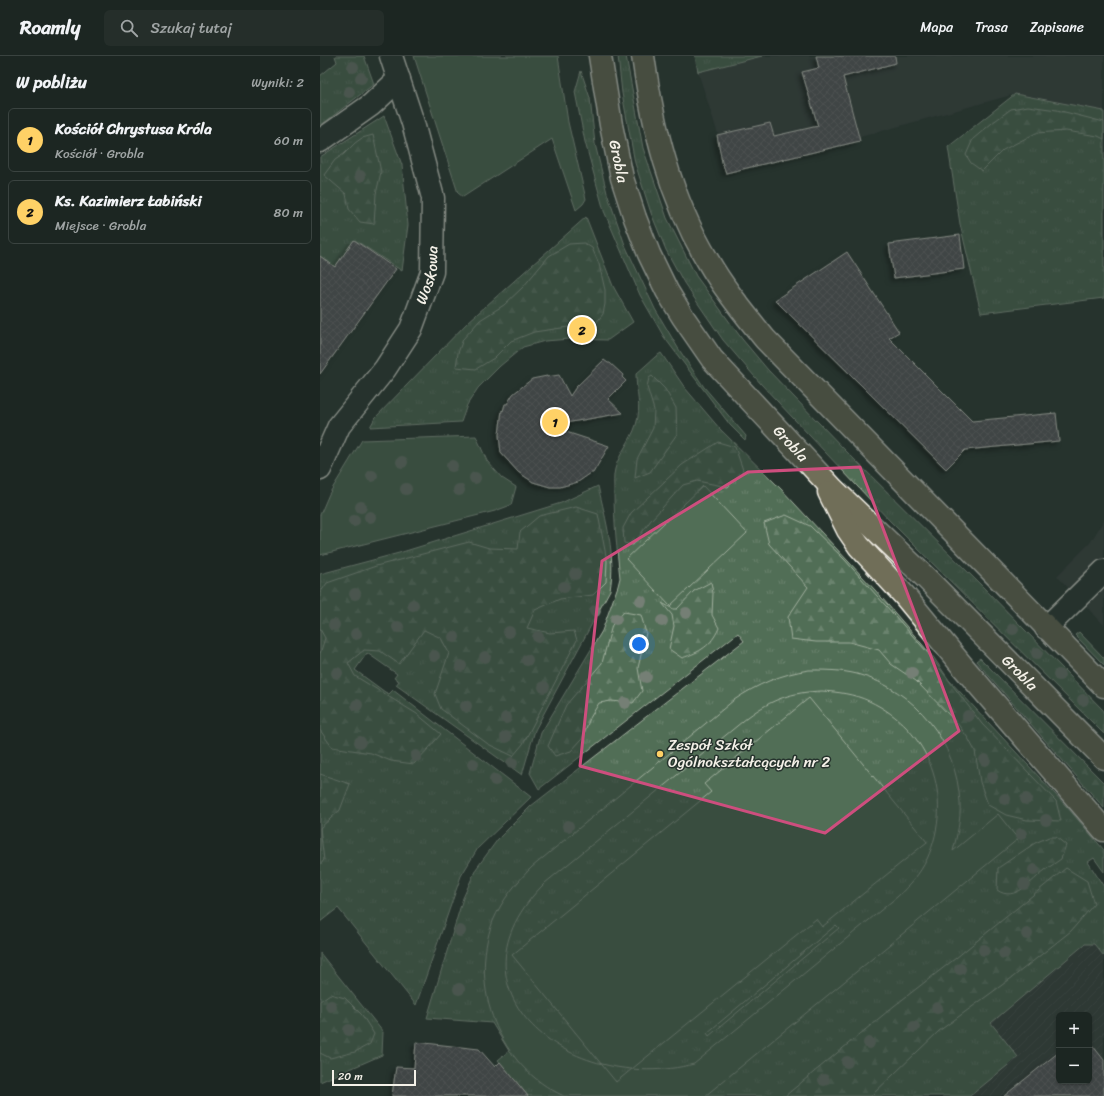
<!DOCTYPE html>
<html lang="pl">
<head>
<meta charset="utf-8">
<style>
	:root { --surface:#1c2622; --page:#252e2a; --text:#f1f3f6; --muted:#a0a5a5; --line:#3a4340; --accent:#ffd166 }
	body { margin:0; font-family:Sriracha,sans-serif; background:var(--page); color:var(--text) }
	.controls { position:absolute; right:12px; bottom:12px; display:grid; overflow:hidden; border-radius:6px; box-shadow:0 1px 3px #0004 }
	.controls button { width:36px; height:36px; display:grid; place-items:center; padding:0; border:0; border-bottom:1px solid var(--line); background:var(--surface); color:var(--text); font:20px sans-serif }
	.scale { position:absolute; left:12px; bottom:10px; width:84px; box-sizing:border-box; padding-left:4px; border:2px solid #f4f1e8; border-top:0; font-size:11px; line-height:14px; white-space:nowrap; color:#f4f1e8; -webkit-text-stroke:3px #26332d; paint-order:stroke }
	.you { position:absolute; left:319px; top:588px; width:14px; height:14px; margin:-10px; border:3px solid #fff; border-radius:50%; background:#1a73e8; box-shadow:0 0 0 6px #1a73e833 }
	.badge { display:grid; place-items:center; width:26px; height:26px; border-radius:50%; background:var(--accent); color:#111; font-size:13px; font-weight:700 }
	.pin { position:absolute; translate:-50% -50%; border:2px solid #fff; box-shadow:0 1px 4px #0006 }
	.list { margin:0; padding:0; list-style:none }
	h2 { display:flex; justify-content:space-between; align-items:center; height:52px; margin:0; padding:0 16px; font-size:17px }
	h2 small { font-size:13px; font-weight:400; color:var(--muted) }
	.list li { display:grid; grid-template-columns:26px 1fr auto; gap:12px; align-items:center; box-sizing:border-box; height:64px; margin:0 8px 8px; padding:0 8px; border:1px solid var(--line); border-radius:6px }
	.list b { display:block; font-size:15px; white-space:nowrap }
	.list p { margin:0; font-size:13px; white-space:nowrap; color:var(--muted) }
	.list em { font-size:13px; font-style:normal; color:var(--muted) }
	.icon { flex:none; width:22px; height:22px; fill:none; stroke:currentColor; stroke-width:2; stroke-linecap:round; stroke-linejoin:round }
	.map { position:relative; flex:none; width:784px; height:1040px; overflow:hidden }
	header { display:flex; align-items:center; gap:24px; box-sizing:border-box; height:56px; padding:0 20px; background:var(--surface); border-bottom:1px solid var(--line) }
	header strong { font-size:19px }
	nav { display:flex; gap:22px; margin-inline-start:auto; font-size:14px }
	.search { width:280px; height:36px; background:var(--page); display:flex; align-items:center; gap:10px; box-sizing:border-box; padding:0 14px; border-radius:6px; color:var(--muted); font-size:15px }
	main { display:flex }
	aside { flex:1; background:var(--surface) }
	.map>svg:first-child { display:block }
	.built { fill:#383f3d }
	.industrial { fill:url(#industrial-furrows); fill-rule:evenodd }
	.grass { fill:url(#grass-tufts); stroke:#a2b09f }
	.forest { fill:url(#forest-firs); stroke:#a2b09f }
	.park { fill:#516e56; stroke:#a2b09f; fill-rule:evenodd }
	.building { fill:url(#building-cross-hatch); stroke:#f4f1e8; filter:url(#shadow) }
	.lines { fill:none; stroke-linecap:round; stroke-linejoin:round }
	.minor-casing { stroke:#f4f1e8; stroke-width:25 }
	.major-casing { stroke:#f4f1e8; stroke-width:25 }
	.minor { stroke:#26332d; stroke-width:22 }
	.major { stroke:#706e59; stroke-width:22 }
	.tree { fill:#747f74 }
	.marked { fill:none; stroke:#ce4e7e; stroke-width:3; stroke-linejoin:round }
	.poi-dot { fill:#ffd166; stroke:#26332d; stroke-width:1.5 }
	.labels { text-anchor:middle; stroke-width:3; stroke-linejoin:round; paint-order:stroke }
	.street-label { font-size:15px; fill:#f4f1e8; stroke:#26332d }
	.poi-label { font-size:15px; fill:#f4f1e8; stroke:#26332d; text-anchor:start }
</style>
</head>
<body>
<header>
<strong>Roamly</strong>
<div class="search"><svg class="icon" aria-label="search" viewBox="0 0 24 24"><circle cx="10" cy="10" r="6"/><path d="M15 15l6 6"/></svg>Szukaj tutaj</div>
<nav><a>Mapa</a><a>Trasa</a><a>Zapisane</a></nav>
</header>
<main>
<aside>
<h2>W pobliżu<small>Wyniki: 2</small></h2>
<ul class="list">
<li><span class="badge">1</span><div><b>Kościół Chrystusa Króla</b><p>Kościół · Grobla</p></div><em>60 m</em></li>
<li><span class="badge">2</span><div><b>Ks. Kazimierz Łabiński</b><p>Miejsce · Grobla</p></div><em>80 m</em></li>
</ul>
</aside>
<div class="map">
<svg width="784" height="1040" viewBox="0 0 784 1040">
	<defs>
		<pattern id="industrial-furrows" width="10" height="10" patternUnits="userSpaceOnUse"><rect width="10" height="10" fill="#383f3d"/><path d="M-1 1l2-2M0 10L10 0M9 11l2-2" fill="none" stroke="#4c5250"/></pattern>
		<pattern id="grass-tufts" width="24" height="20" patternUnits="userSpaceOnUse"><rect width="24" height="20" fill="#516e56"/><path d="M3 7l-1-3M5 7V3M7 7l1-3M15 17l-1-3M17 17v-4M19 17l1-3" fill="none" stroke="#6b836e"/></pattern>
		<pattern id="forest-firs" width="22" height="20" patternUnits="userSpaceOnUse"><rect width="22" height="20" fill="#516e56"/><path d="M5 1l3.5 6h-7zM16 11l3.5 6h-7z" fill="#6b836e"/></pattern>
		<pattern id="building-cross-hatch" width="8" height="8" patternUnits="userSpaceOnUse"><rect width="8" height="8" fill="#615b63"/><path d="M0 0l8 8M0 8l8-8" fill="none" stroke="#787379"/></pattern>
		<filter id="shadow"><feDropShadow dx="-3.5" dy="3.5" stdDeviation="2" flood-color="#0009"/></filter>
	</defs>
	<rect width="100%" height="100%" fill="#26332d"/>
	<filter id="ink" filterUnits="userSpaceOnUse"><feTurbulence type="fractalNoise" baseFrequency=".025" numOctaves="2"/><feDisplacementMap in="SourceGraphic" scale="8" xChannelSelector="R" yChannelSelector="G"/><feConvolveMatrix kernelMatrix="1 2 1 2 8 2 1 2 1" color-interpolation-filters="sRGB"/></filter>
	<g filter="url(#ink)">
		<path class="built" d="M442 0H784V55L695 38 540 81V85L406 117 399 81 378 16Z
			M784 464V569L737 520 770 487Z"/>
		<path class="industrial" d="M784 872V1040H584L671 967ZM739 959H769V1025H739Z"/>
		<path class="grass" d="M15 0H44L54 28 0 70V20L17 6Z
			M298 0H306L323 92 347 162 376 220 422 283 448 314 524 393 663 531 784 655V678L570 465 441 328 403 284 364 227 346 194 331 157 315 107 302 37Z
			M375 0H442L378 16Z
			M261 15 270 42 275 88 287 137 305 189 335 253 358 292 384 331 426 380 425 384 410 369 344 281 320 239 284 155 265 86 255 36Z
			M695 38 784 55V242L661 257 640 168 628 91Z
			M64 60 82 109 88 169 82 215 35 184 15 211 3 202 0 206V101Z
			M266 161 293 230 313 266 288 284 250 283 225 285 203 291 180 310 158 332 147 349 141 366 50 371 55 362 148 266Z
			M341 297 365 332 400 373 461 433 555 534 614 602 629 624 747 751 784 794V816L774 802 768 806 784 831V900L774 888H765L671 967 698 1001 650 1040H208L178 1004 189 995 172 967 107 962 143 842 156 813 178 783 211 750 424 585 418 577 219 733 210 717 221 677 282 575 298 530 300 522C297 494 294 466 294 437 294 429 293 420 295 413 299 397 311 385 316 369 322 350 316 337 316 318L335 301Z
			M278 430C286 464 296 500 290 534L215 674 202 719 76 629 79 625 74 622 77 618 47 597 35 614 65 636 69 638 73 634 211 741 158 792 141 820 96 949 18 852 0 866V518L79 497 241 447Z
			M759 576 784 602V609L755 579Z
			M0 897 63 976 62 999 0 1026Z"/>
		<path class="forest" d="M708 50 737 54 784 66V83L778 80 746 75 716 77 683 94 662 115 651 107 646 99 653 83 672 67 691 53Z
			M53 79 61 116 56 138 54 168 40 166 29 153 26 138 4 119 15 104 24 98 35 87 42 82Z
			M264 187 272 192 279 208 285 234V248L283 258 276 267 214 276 191 285 174 302 156 313 136 311 138 297 143 283 160 264 184 249 203 231 229 200 249 188Z
			M332 320 345 333 356 352 357 378 330 416 315 422 317 403 333 372 334 354 327 331 329 322Z
			M398 386 415 391 423 414 408 431 377 425 363 429 331 464 313 489 304 487 303 472 311 457 362 409Z
			M256 451 278 458 287 505 286 526 273 539 240 543 215 554 207 572 230 577 254 575 257 584 203 688 193 700 168 688 121 653 115 638 129 597 121 582 104 574 79 608 60 595 44 594 28 607 35 620 97 658 121 678 109 692 94 708 71 705 51 697 12 691 0 674V598L5 582 0 573V537L7 527 56 510 149 486 169 492 198 493 200 476 219 460Z
			M466 459 490 470 524 503 608 597 662 668 736 745 741 765 707 764 686 759 668 749 660 726 655 695 648 682 637 667 596 625 571 608 559 594 529 586H496L471 583 468 561 488 531 449 488 444 467Z
			M391 526 393 537 392 559 399 572C391 590 380 596 362 602L349 593 354 570 352 559 342 547 353 553H357L374 535Z
			M304 556 321 559 326 577 318 612 322 635 313 647 291 645 279 647 270 662 262 683 251 695 235 700 228 690 246 649 282 607 292 569Z
			M660 602 784 727V752L656 605Z
			M0 718 30 728 20 754 0 772 4 804 0 809Z
			M729 781H736L746 789 741 803C736 807 730 810 725 814 712 824 695 847 677 834L678 812 715 787Z
			M746 812 767 825 774 848 751 875 693 921 619 975 551 1040H465L574 950 636 902Z
			M10 938 25 942 42 959 54 978 50 988 35 996 10 1002 0 997V945Z"/>
		<path class="park" d="M94 0H238L248 66 266 143 263 148 256 154 232 83 143 141 138 137Z
			M156 380 167 405 182 422 196 431 191 449 175 455 0 499V459L9 438 42 384Z
			M383 430 427 477 350 550 306 503Z
			M489 614C505 614 521 614 537 618 596 634 637 686 640 747 641 764 637 779 633 795L678 758 698 783 385 1040H244C179 1011 148 931 173 865 182 844 196 827 212 811L414 644C438 628 461 618 489 614ZM502 635C518 636 534 638 549 645 610 673 635 742 607 803 600 818 589 830 577 841L374 1008C249 1040 117 933 225 827L428 661C452 643 472 636 502 635Z
			M489 642 607 786 502 871 496 863 296 1026 192 899 391 736 384 728Z
			M516 869 519 872 389 980 387 977Z"/>
		<path class="building" d="M496 0H575L576 7 523 21 540 85 406 117 402 106 397 79 450 67 454 80 498 70 482 16 499 12Z
			M640 179 644 213 574 222 569 188Z
			M34 184 76 213 0 318V200L15 211Z
			M527 196 579 276 569 282 652 365 736 357 739 385 645 394 626 413 455 244Z
			M284 304 288 307H290L303 319 302 321 306 325 288 343 303 357 228 370 289 390 273 417H271L258 426 240 431H230L213 426 198 416 181 397 179 379 182 354 183 355 185 348H187L193 338 212 323 227 320V321L239 319 250 340 256 331Z
			M769 985 784 1004V1040H684L739 996V1025H769Z
			M96 986 159 993 175 1011 180 1006 208 1040H72L76 1011 94 1012Z"/>
		<g class="lines">
			<defs>
				<g id="minor">
					<path d="M0 85 51 49 79 23"/>
					<path id="s1" d="M0 413 19 370 65 313 91 273 112 216 113 142 93 67 71 0"/>
					<path d="M726 572 784 515"/>
				</g>
				<g id="major">
					<path id="s2" d="M280 0 291 69 302 122 315 162 329 198 347 235 363 261 392 303 513 433 606 522 784 702"/>
					<path d="M323 0C333 71 350 142 388 205 404 233 425 258 445 283L784 630"/>
					<path d="M509 436 528 474 539 490 584 539 644 612 784 774"/>
				</g>
			</defs>
			<use href="#minor" class="minor-casing"/>
			<use href="#major" class="major-casing"/>
			<use href="#minor" class="minor"/>
			<use href="#major" class="major"/>
		</g>
		<g class="tree">
			<circle cx="33" cy="11" r="6"/>
			<circle cx="41" cy="22" r="6"/>
			<circle cx="29" cy="36" r="6"/>
			<circle cx="40" cy="120" r="6"/>
			<circle cx="82" cy="406" r="6"/>
			<circle cx="132" cy="410" r="6"/>
			<circle cx="52" cy="420" r="6"/>
			<circle cx="155" cy="422" r="6"/>
			<circle cx="86" cy="433" r="6"/>
			<circle cx="139" cy="434" r="6"/>
			<circle cx="41" cy="451" r="6"/>
			<circle cx="50" cy="461" r="6"/>
			<circle cx="34" cy="465" r="6"/>
			<circle cx="255" cy="518" r="6"/>
			<circle cx="244" cy="531" r="6"/>
			<circle cx="35" cy="538" r="6"/>
			<circle cx="321" cy="545" r="6"/>
			<circle cx="93" cy="549" r="6"/>
			<circle cx="275" cy="555" r="6"/>
			<circle cx="366" cy="557" r="6"/>
			<circle cx="296" cy="563" r="6"/>
			<circle cx="342" cy="565" r="6"/>
			<circle cx="14" cy="569" r="6"/>
			<circle cx="78" cy="571" r="6"/>
			<circle cx="693" cy="573" r="6"/>
			<circle cx="189" cy="576" r="6"/>
			<circle cx="36" cy="578" r="6"/>
			<circle cx="134" cy="581" r="6"/>
			<circle cx="218" cy="581" r="6"/>
			<circle cx="717" cy="597" r="6"/>
			<circle cx="114" cy="600" r="6"/>
			<circle cx="165" cy="601" r="6"/>
			<circle cx="207" cy="604" r="6"/>
			<circle cx="141" cy="610" r="6"/>
			<circle cx="17" cy="617" r="6"/>
			<circle cx="592" cy="617" r="6"/>
			<circle cx="739" cy="619" r="6"/>
			<circle cx="326" cy="621" r="6"/>
			<circle cx="224" cy="631" r="6"/>
			<circle cx="763" cy="644" r="6"/>
			<circle cx="305" cy="647" r="6"/>
			<circle cx="37" cy="649" r="6"/>
			<circle cx="146" cy="650" r="6"/>
			<circle cx="648" cy="660" r="6"/>
			<circle cx="186" cy="662" r="6"/>
			<circle cx="186" cy="681" r="6"/>
			<circle cx="40" cy="686" r="6"/>
			<circle cx="96" cy="700" r="6"/>
			<circle cx="665" cy="704" r="6"/>
			<circle cx="192" cy="707" r="6"/>
			<circle cx="153" cy="708" r="6"/>
			<circle cx="672" cy="721" r="6"/>
			<circle cx="175" cy="724" r="6"/>
			<circle cx="685" cy="743" r="6"/>
			<circle cx="706" cy="743" r="6"/>
			<circle cx="726" cy="764" r="6"/>
			<circle cx="248" cy="770" r="6"/>
			<circle cx="701" cy="778" r="6"/>
			<circle cx="714" cy="814" r="6"/>
			<circle cx="704" cy="828" r="6"/>
			<circle cx="140" cy="875" r="6"/>
			<circle cx="707" cy="878" r="6"/>
			<circle cx="664" cy="894" r="6"/>
			<circle cx="684" cy="897" r="6"/>
			<circle cx="640" cy="913" r="6"/>
			<circle cx="139" cy="933" r="6"/>
			<circle cx="11" cy="950" r="6"/>
			<circle cx="617" cy="952" r="6"/>
			<circle cx="594" cy="971" r="6"/>
			<circle cx="29" cy="974" r="6"/>
			<circle cx="549" cy="987" r="6"/>
			<circle cx="527" cy="1006" r="6"/>
			<circle cx="504" cy="1024" r="6"/>
		</g>
	</g>
	<path d="M0 0H784V1040H0ZM540 411 639 675 505 777 260 710 282 505 428 416Z" fill="#26332d" fill-opacity=".55" fill-rule="evenodd"/>
	<path class="marked" d="M540 411 639 675 505 777 260 710 282 505 428 416Z"/>
	<circle class="poi-dot" cx="340" cy="698" r="4"/>
	<g class="labels">
		<g class="street-label">
			<text dy="5" stroke="none"><textPath href="#s2" startOffset="107">Grobla</textPath></text>
			<text dy="5" stroke="none"><textPath href="#s1" startOffset="225">Woskowa</textPath></text>
			<text dy="5" stroke="none"><textPath href="#s2" startOffset="443">Grobla</textPath></text>
			<text dy="5" stroke="none"><textPath href="#s2" startOffset="767">Grobla</textPath></text>
		</g>
		<g class="poi-label">
			<text x="348" y="694">Zespół Szkół<tspan x="348" dy="17">Ogólnokształcących nr 2</tspan></text>
		</g>
	</g>
</svg>
<div class="controls">
<button>+</button>
<button>−</button>
</div>
<div class="scale">20 m</div>
<div class="you"></div>
<div class="pin badge" style="left:235px;top:366px">1</div>
<div class="pin badge" style="left:262px;top:274px">2</div>
</div>
</main>
</body>
</html>
